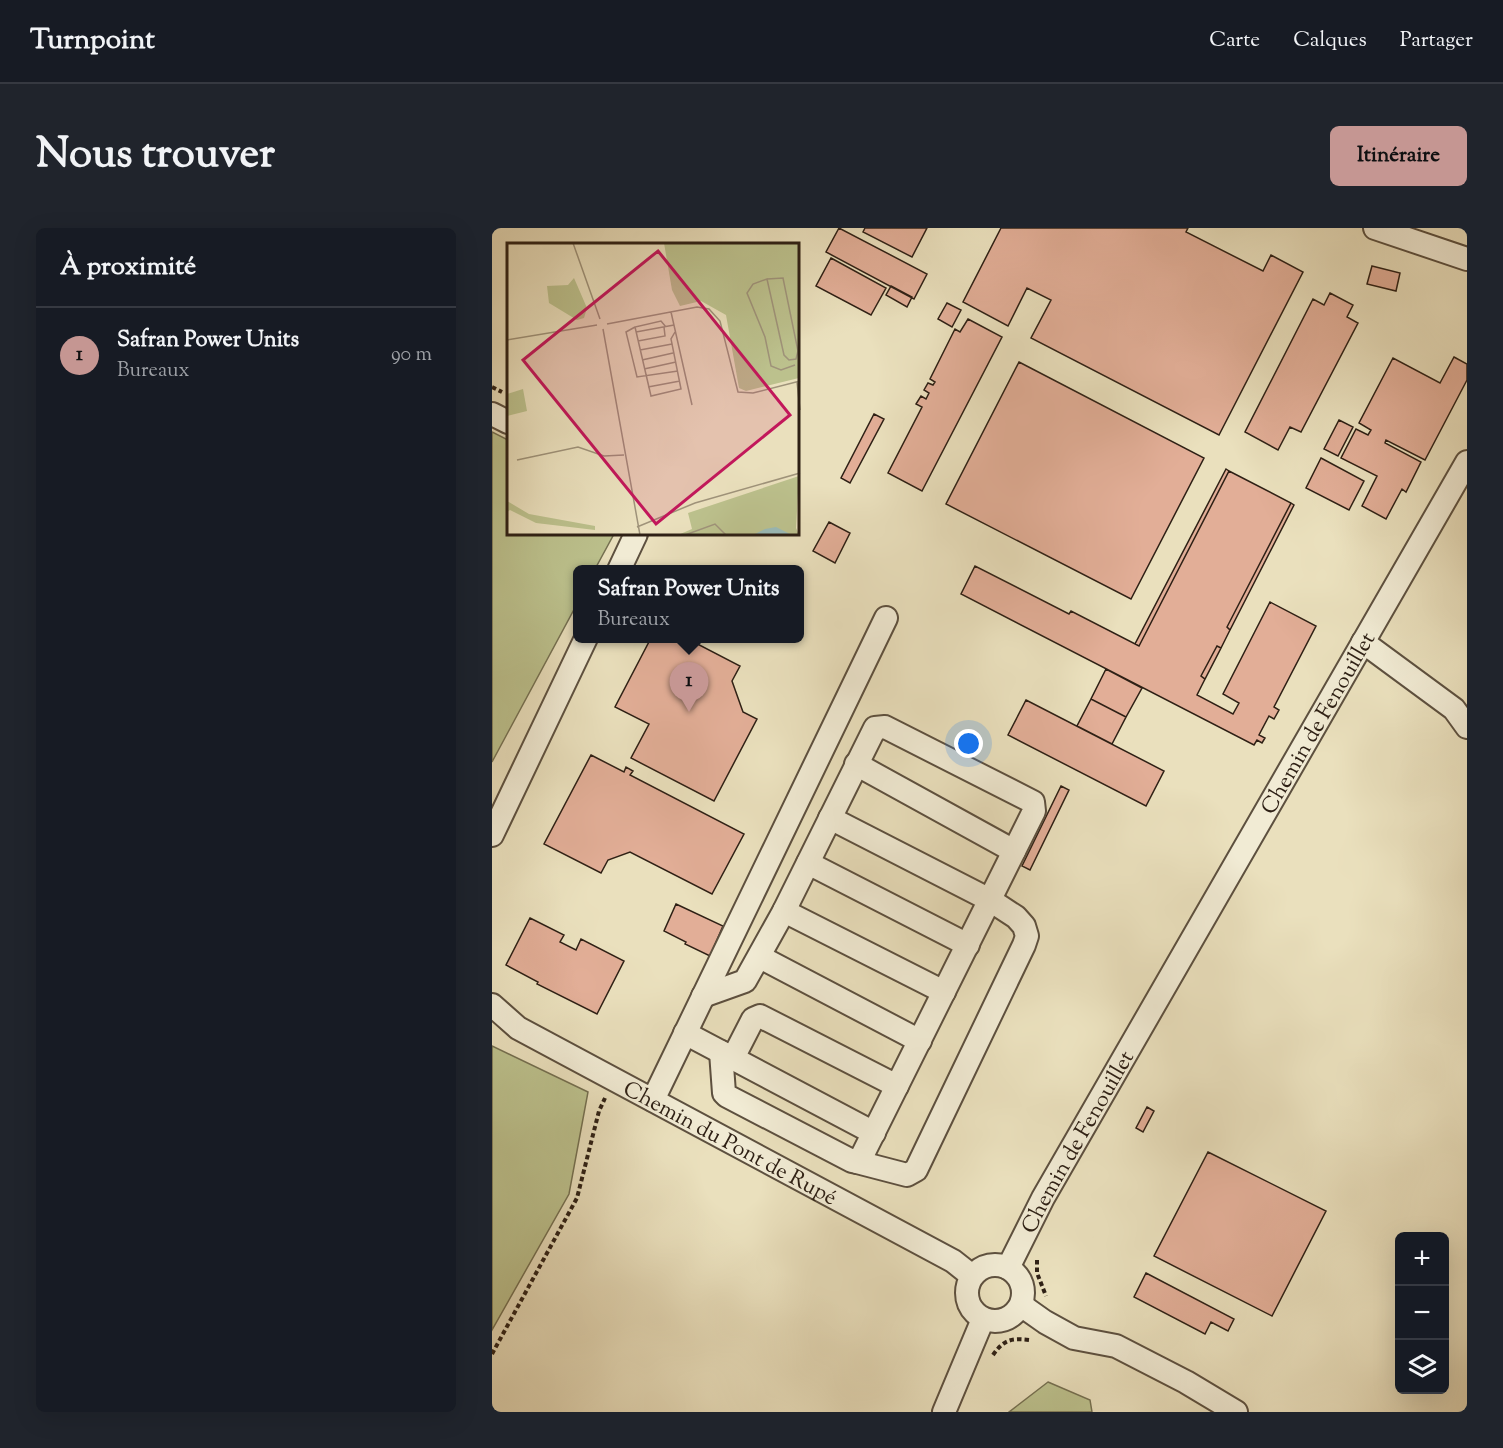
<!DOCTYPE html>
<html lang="fr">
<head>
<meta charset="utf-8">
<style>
	:root { --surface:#171b24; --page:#20242c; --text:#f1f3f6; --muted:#9ea1a6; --line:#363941; --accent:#c59692 }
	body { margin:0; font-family:"Sorts Mill Goudy",serif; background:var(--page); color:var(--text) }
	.controls { position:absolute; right:18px; bottom:18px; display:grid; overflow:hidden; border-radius:9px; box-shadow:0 6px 24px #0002 }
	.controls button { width:54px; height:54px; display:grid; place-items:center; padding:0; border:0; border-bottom:2px solid var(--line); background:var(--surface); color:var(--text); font:30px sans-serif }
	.you { position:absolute; left:477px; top:516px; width:21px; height:21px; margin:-15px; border:4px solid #fff; border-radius:50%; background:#1a73e8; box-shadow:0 0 0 9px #1a73e833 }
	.badge { display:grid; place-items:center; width:39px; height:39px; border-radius:50%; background:var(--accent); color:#111; font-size:20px; font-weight:700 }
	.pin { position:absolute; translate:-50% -50px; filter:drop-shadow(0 2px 3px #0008) }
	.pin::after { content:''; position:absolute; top:32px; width:21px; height:18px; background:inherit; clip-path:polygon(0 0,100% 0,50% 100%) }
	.popup { position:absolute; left:81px; top:337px; width:231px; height:78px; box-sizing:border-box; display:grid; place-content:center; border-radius:9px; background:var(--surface); filter:drop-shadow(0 2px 4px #0005); font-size:20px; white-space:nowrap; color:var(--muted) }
	.popup b { font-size:22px; color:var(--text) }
	.popup::after { content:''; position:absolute; left:50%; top:100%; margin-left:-12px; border:12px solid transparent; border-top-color:var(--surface) }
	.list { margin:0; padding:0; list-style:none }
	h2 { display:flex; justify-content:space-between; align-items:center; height:78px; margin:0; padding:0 24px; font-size:26px }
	h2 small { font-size:20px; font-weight:400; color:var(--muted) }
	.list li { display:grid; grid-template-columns:39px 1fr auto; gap:18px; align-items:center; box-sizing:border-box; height:96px; padding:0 24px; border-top:2px solid var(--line) }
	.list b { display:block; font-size:22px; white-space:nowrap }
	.list p { margin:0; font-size:20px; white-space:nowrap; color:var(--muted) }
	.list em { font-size:20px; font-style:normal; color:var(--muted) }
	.icon { flex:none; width:33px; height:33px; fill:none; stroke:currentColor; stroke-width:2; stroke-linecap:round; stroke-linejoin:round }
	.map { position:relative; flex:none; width:975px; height:1184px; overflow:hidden; border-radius:9px }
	header { display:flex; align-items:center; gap:36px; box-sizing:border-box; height:84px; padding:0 30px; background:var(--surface); border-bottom:2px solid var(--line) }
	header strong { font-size:28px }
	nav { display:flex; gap:33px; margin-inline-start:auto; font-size:21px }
	.intro { display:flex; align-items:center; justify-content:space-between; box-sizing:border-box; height:144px; padding:0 36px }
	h1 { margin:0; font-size:42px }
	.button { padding:15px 27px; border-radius:9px; background:var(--accent); color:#111; font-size:21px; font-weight:700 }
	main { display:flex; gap:36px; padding:0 36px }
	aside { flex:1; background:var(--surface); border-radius:9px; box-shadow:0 6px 24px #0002 }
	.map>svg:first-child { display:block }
	.green { fill:#bcc18d; stroke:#757051; stroke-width:1.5 }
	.building { fill:#e2ae97; stroke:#2e2015; stroke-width:1.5 }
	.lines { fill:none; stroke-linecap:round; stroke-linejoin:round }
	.minor-casing { stroke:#5d503f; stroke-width:26 }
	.path { stroke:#2e2015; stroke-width:4; stroke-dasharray:4.5 3; stroke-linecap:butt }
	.minor { stroke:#f1ebd4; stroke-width:22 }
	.labels { text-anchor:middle; stroke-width:4.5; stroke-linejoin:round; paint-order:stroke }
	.street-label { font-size:22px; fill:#2e2015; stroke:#f1ebd4 }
	.inset-road { fill:none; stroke:#9f937a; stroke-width:1.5 }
	.view { fill:#c2185b; fill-opacity:0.15; stroke:#c2185b; stroke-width:3 }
	.inset-edge { fill:none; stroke:#2e2015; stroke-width:3 }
</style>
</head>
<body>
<header>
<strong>Turnpoint</strong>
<nav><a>Carte</a><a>Calques</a><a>Partager</a></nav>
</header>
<div class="intro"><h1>Nous trouver</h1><a class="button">Itinéraire</a></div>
<main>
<aside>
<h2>À proximité<small></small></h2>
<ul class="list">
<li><span class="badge">1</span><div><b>Safran Power Units</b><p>Bureaux</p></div><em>90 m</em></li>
</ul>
</aside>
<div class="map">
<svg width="975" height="1184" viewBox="0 0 975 1184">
	<rect width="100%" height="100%" fill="#eae0bd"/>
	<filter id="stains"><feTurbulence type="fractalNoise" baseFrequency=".00333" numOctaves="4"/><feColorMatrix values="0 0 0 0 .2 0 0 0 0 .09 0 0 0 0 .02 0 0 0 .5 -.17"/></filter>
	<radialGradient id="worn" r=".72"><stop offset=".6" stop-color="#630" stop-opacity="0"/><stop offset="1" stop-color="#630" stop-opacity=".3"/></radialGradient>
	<path class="green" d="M0 204 16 212V306H122L103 341 86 342V374L0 534Z
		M0 818 96 864 77 966 0 1102Z
		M556 1154 598 1172 600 1184H517Z"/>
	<path class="building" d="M347 0 435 46 422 71 334 24Z
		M373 0H435L420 29 371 4Z
		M509 0H696L694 4 771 43 779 27 811 44 727 207 539 110 559 72 535 60 516 98 471 74Z
		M339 30 394 60 379 87 324 58Z
		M880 38 908 45 904 63 875 56Z
		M399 58 420 69 415 79 394 67Z
		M838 65 861 77 855 89 866 95 809 204 798 199 786 222 753 204 821 71 832 77Z
		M455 75 469 82 460 99 446 91Z
		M476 91 510 109 430 263 396 245 430 179 424 176 429 168 434 171 437 165 432 162 436 155 441 157 443 154 438 151 463 101 468 104Z
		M962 129 975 136V152L933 232 894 212 893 215 929 234 914 264 910 261 894 291 870 278 885 248 849 230 864 201 876 207 879 202 867 195 901 130 948 155Z
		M527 134 712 230 639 371 454 276Z
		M382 186 392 191 358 255 349 250Z
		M847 192 861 199 846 228 832 221Z
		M829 230 872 253 857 282 814 260Z
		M734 241 737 243 647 418 643 416Z
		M737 243 799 275 735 399 738 402 729 420 725 418 709 448 713 451 705 467 741 486 747 475 731 466 778 374 824 398 782 479 787 482 782 491 777 488 767 507 773 510 770 515 765 512 762 517 469 366 483 338 577 386 579 383 647 418Z
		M799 275 802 277 738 402 735 399Z
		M337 294 358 305 343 335 321 323Z
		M159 410H194L248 438 240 453 251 484 265 491 222 573 139 530 157 496 123 479Z
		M725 418 729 420 713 451 709 448Z
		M614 441 650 460 634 489 599 471Z
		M599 471 634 489 620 516 585 498Z
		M534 472 672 543 654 578 516 507Z
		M99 527 132 544 134 539 141 543 138 547 252 606 220 666 138 624 116 632 109 645 52 616Z
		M569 558 577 562 538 642 530 638Z
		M184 676 231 698 218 728 193 716 194 714 172 703Z
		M38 690 72 707 68 714 84 722 89 711 132 733 105 786 45 756 46 754 14 737Z
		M655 879 662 883 651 904 644 900Z
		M716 924 834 983 780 1088 662 1028Z
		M654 1045 742 1091 736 1103 719 1094 713 1106 642 1069Z"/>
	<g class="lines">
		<defs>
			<g id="minor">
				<path d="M883 0 975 31"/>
				<path d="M0 186 16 194"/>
				<path d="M127 342 144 306"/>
				<path d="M871 414 962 481 975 499"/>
				<path d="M364 536 522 623"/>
				<path d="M338 590 498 672 524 689 532 698 535 708 532 717 424 942 415 947 365 934"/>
				<path d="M0 607 94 410"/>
				<path d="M316 635 476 717"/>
				<path d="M292 683 452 764"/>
				<path d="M268 729 428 813"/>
				<path d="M211 768 253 753 292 683 383 500 393 499 541 574 542 583 368 932 365 934 360 933 235 868 232 865 229 824"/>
				<path id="s1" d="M0 777 26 800 461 1033 480 1048"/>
				<path d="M193 805 382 905"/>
				<path d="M241 830 261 791 268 788 405 858"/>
				<path d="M161 872 394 390"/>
				<circle cx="503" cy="1065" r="28"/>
				<path id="s2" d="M516 1040 551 970 975 234"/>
				<path d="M529 1077 553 1094 582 1110 624 1118 694 1154 744 1184"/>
				<path d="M452 1184 491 1091"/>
			</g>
		</defs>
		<use href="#minor" class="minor-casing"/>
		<path class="path" d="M0 159 10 164
			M545 1032V1045L554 1068
			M0 1126 85 970 107 883 113 870
			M501 1127C512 1111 520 1110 538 1112"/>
		<use href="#minor" class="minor"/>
	</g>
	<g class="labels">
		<g class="street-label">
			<text dy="8" stroke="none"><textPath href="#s2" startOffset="627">Chemin de Fenouillet</textPath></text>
			<text dy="8" stroke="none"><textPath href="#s1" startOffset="276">Chemin du Pont de Rupé</textPath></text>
			<text dy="8" stroke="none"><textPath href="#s2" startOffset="144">Chemin de Fenouillet</textPath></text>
		</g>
	</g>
	<g transform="translate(15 15)">
		<rect width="292" height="292" fill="#eae0bd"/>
		<path d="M157 0H292V135L239 148 232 145 219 72 194 58 173 63 165 47ZM67 35 80 65 77 75 70 77 42 60 40 43 61 42ZM16 146 20 168 0 173V151ZM292 233 289 285 292 292H171L185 286 181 270ZM0 258 22 271 88 283V287L29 280 3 267 0 269Z" fill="#bcc18d"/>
		<path d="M269 284 285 292H246L258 286Z" fill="#9abbb8"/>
		<path class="inset-road" d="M66 0 93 76M260 36 276 35 291 108 289 116 282 117 277 112 260 36 246 41 240 50 258 94 264 123 274 127 288 122M164 69 185 162M100 81 190 64 202 66 213 78 231 149 246 150 293 138M128 84 119 89 130 134 171 128M159 84 154 78 128 84 144 153 174 146 164 96 168 89M96 86 133 292M129 89 167 82M0 97 90 82M131 98 158 93 157 84M133 107 165 101M135 117 166 110M137 126 169 119M290 139 293 167M141 144 173 138M10 217 71 204 97 213 117 212M130 284 188 260 293 230M178 292 208 281 219 292"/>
		<path class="view" d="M151 8 283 172 149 281 16 117Z"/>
		<rect width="292" height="292" class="inset-edge"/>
	</g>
	<rect width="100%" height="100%" filter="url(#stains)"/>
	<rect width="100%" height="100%" fill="url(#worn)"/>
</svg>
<div class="controls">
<button>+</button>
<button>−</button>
<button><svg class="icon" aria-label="layers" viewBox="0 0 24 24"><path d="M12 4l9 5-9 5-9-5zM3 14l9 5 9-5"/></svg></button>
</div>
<div class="you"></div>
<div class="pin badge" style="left:197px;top:484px">1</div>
<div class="popup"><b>Safran Power Units</b>Bureaux</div>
</div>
</main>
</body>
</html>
